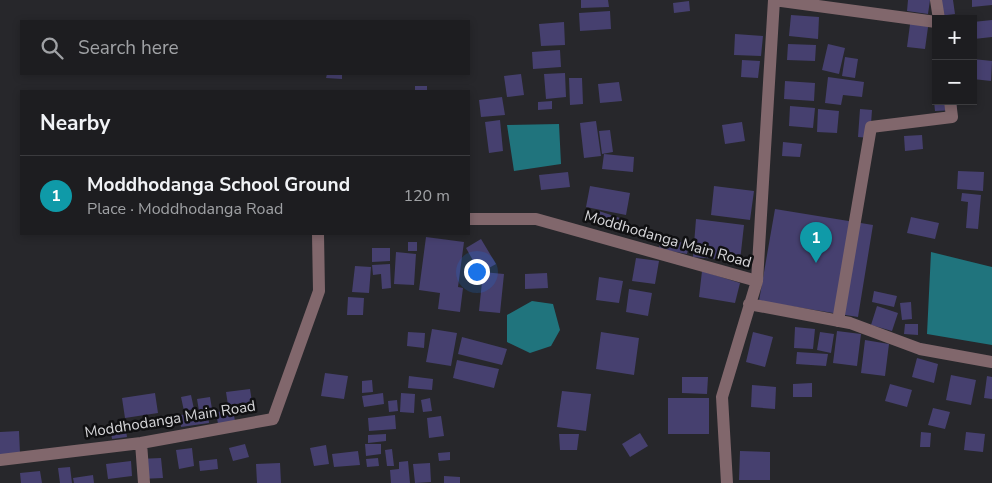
<!DOCTYPE html>
<html lang="en">
<head>
<meta charset="utf-8">
<style>
	:root { --surface:#1d1d20; --page:#252629; --text:#f1f3f6; --muted:#a0a2a5; --line:#3b3b3e; --accent:#0f766e }
	body { margin:0; font-family:"Nunito Sans",sans-serif; background:var(--page); color:var(--text) }
	.controls { position:absolute; right:15px; top:15px; display:grid; overflow:hidden; border-radius:0px; box-shadow:0 2px 8px #0003 }
	.controls button { width:45px; height:45px; display:grid; place-items:center; padding:0; border:0; border-bottom:1px solid var(--line); background:var(--surface); color:var(--text); font:25px sans-serif }
	.you { position:absolute; left:476px; top:271px; width:18px; height:18px; margin:-12px; border:4px solid #fff; border-radius:50%; background:#1a73e8; box-shadow:0 0 0 8px #1a73e833 }
	.badge { display:grid; place-items:center; width:32px; height:32px; border-radius:50%; background:var(--accent); color:#fff; font-size:16px; font-weight:700 }
	.pin { position:absolute; translate:-50% -41px; filter:drop-shadow(0 1px 2px #0008) }
	.pin::after { content:''; position:absolute; top:26px; width:18px; height:15px; background:inherit; clip-path:polygon(0 0,100% 0,50% 100%) }
	.list { margin:0; padding:0; list-style:none }
	h2 { display:flex; justify-content:space-between; align-items:center; height:65px; margin:0; padding:0 20px; font-size:21px }
	h2 small { font-size:16px; font-weight:400; color:var(--muted) }
	.list li { display:grid; grid-template-columns:32px 1fr auto; gap:15px; align-items:center; box-sizing:border-box; height:80px; padding:0 20px; border-top:1px solid var(--line) }
	.list b { display:block; font-size:19px; white-space:nowrap }
	.list p { margin:0; font-size:16px; white-space:nowrap; color:var(--muted) }
	.list em { font-size:16px; font-style:normal; color:var(--muted) }
	.icon { flex:none; width:28px; height:28px; fill:none; stroke:currentColor; stroke-width:2; stroke-linecap:round; stroke-linejoin:round }
	.map { position:relative; flex:none; width:992px; height:483px; overflow:hidden }
	.search { position:absolute; background:var(--surface); box-shadow:0 2px 8px #0003; left:20px; top:20px; width:450px; height:55px; display:flex; align-items:center; gap:12px; box-sizing:border-box; padding:0 18px; border-radius:0px; color:var(--muted); font-size:19px }
	.panel { position:absolute; background:var(--surface); box-shadow:0 2px 8px #0003; left:20px; top:90px; width:450px; height:145px; border-radius:0px }
	.map>svg:first-child { display:block }
	.water { fill:#20747d }
	.building { fill:#46406f }
	.lines { fill:none; stroke-linecap:round; stroke-linejoin:round }
	.minor { stroke:#81676c; stroke-width:12 }
	.labels { text-anchor:middle; stroke-width:5; stroke-linejoin:round; paint-order:stroke }
	.street-label { font-size:15px; fill:#d6d6d9; stroke:#101012 }
</style>
</head>
<body>
<div class="map">
<svg width="992" height="483" viewBox="0 0 992 483">
	<rect width="100%" height="100%" fill="#27272b"/>
	<path class="water" d="M559 124 561 164 514 171 507 125Z
		M931 252 992 267V345L927 334Z
		M532 301 553 304 560 330 551 346 530 353 507 342V315Z"/>
	<path class="building" d="M581 0H608L609 7 581 8Z
		M908 0H930L928 14 907 11Z
		M937 0H953L955 14 939 16Z
		M972 0H992V5L972 7Z
		M689 1 690 11 674 13 673 3Z
		M610 11 611 29 580 31 579 13Z
		M791 15 819 17 818 39 789 36Z
		M911 17 929 20 925 49 907 47Z
		M992 20V37L974 39 973 22Z
		M564 22 565 45 541 46 539 24Z
		M735 34 763 36 761 56 734 55Z
		M788 44 816 45 815 61 787 60Z
		M828 44 845 48 839 74 822 70Z
		M560 50 561 67 533 69 532 52Z
		M845 57 858 59 855 78 842 76Z
		M973 59 992 61 991 81 973 79Z
		M742 60 760 61 758 78 741 77Z
		M565 73 566 97 546 99 544 74Z
		M327 74H342V79L326 78Z
		M521 74 524 95 507 97 504 76Z
		M828 77 864 82 862 97 843 95 841 105 825 103Z
		M569 78H582L583 104 570 105Z
		M785 81 815 83 814 101 784 99Z
		M619 82 622 101 600 103 598 84Z
		M415 86H427V91H415Z
		M502 97 505 115 481 117 479 100Z
		M552 101V109L538 110V102Z
		M934 101H956L957 110 935 111Z
		M790 106 815 108 813 128 789 126Z
		M818 109 839 111 837 133 817 132Z
		M860 109 872 110 870 138 858 137Z
		M500 120 503 151 489 153 485 122Z
		M596 121 601 156 584 158 580 123Z
		M742 122 745 141 725 144 722 125Z
		M610 130 613 152 602 154 599 131Z
		M922 135 923 149 905 151 904 136Z
		M783 142 802 144 800 157 782 156Z
		M604 154 634 157 633 172 602 169Z
		M958 171 984 172 983 191 957 189Z
		M568 172 570 187 541 190 539 175Z
		M590 186 630 193 626 215 586 207Z
		M714 186 754 191 750 220 711 215Z
		M962 193 981 195 978 229 966 228 968 202 961 201Z
		M775 209 873 225 858 317 759 301Z
		M599 211 620 218 617 229 596 222Z
		M911 217 939 223 935 239 907 233Z
		M696 219 744 225 740 261 693 257Z
		M426 237 464 242 458 287 463 288 460 312 438 309 440 293 419 290Z
		M661 238 689 244 687 254 659 249Z
		M481 239 496 264 480 273 466 248Z
		M408 242H417V251H408Z
		M372 248H390V261L372 262Z
		M396 252 416 254 414 285 394 284Z
		M636 258 659 261 655 284 632 281Z
		M390 264 391 288 382 289 381 274 373 275 372 265Z
		M355 266 371 267 369 293 352 292Z
		M702 271 740 283 735 303 699 297Z
		M483 272 504 274 500 313 479 311Z
		M547 273 548 288 525 289V274Z
		M599 277 623 281 619 303 596 300Z
		M629 289 652 293 648 316 626 312Z
		M874 291 897 296 894 307 872 302Z
		M348 297 364 298 363 315H347Z
		M911 302 912 319 902 320 900 303Z
		M877 306 898 313 892 331 871 325Z
		M905 324H918V335L904 334Z
		M795 327 815 329 813 349 794 348Z
		M432 329 457 333 451 366 426 362Z
		M837 331 861 334 857 366 833 363Z
		M408 332 425 333 424 348 407 346Z
		M601 332 639 338 634 375 596 369Z
		M753 332 773 337 765 367 746 362Z
		M820 332 834 334 831 353 817 350Z
		M462 337 507 349 502 365 458 354Z
		M865 340 889 344 885 376 861 373Z
		M797 352 828 354 826 366 796 364Z
		M917 358 938 364 934 383 912 377Z
		M457 360 499 369 494 388 453 378Z
		M325 373 348 376 344 399 321 396Z
		M951 375 976 380 971 405 946 400Z
		M409 376 433 379 432 390 408 388Z
		M987 376 992 377V399L984 398Z
		M682 377H708L707 394 682 393Z
		M372 380 373 392 362 393V381Z
		M812 383V397H793V384Z
		M890 384 912 390 907 407 885 401Z
		M752 385 776 387 775 409 751 407Z
		M250 389 252 402 228 405 226 392Z
		M562 391 591 394 586 431 557 427Z
		M155 393 158 413 125 418 122 398Z
		M383 393 384 404 364 407 362 396Z
		M401 393 415 394 414 413 400 412Z
		M191 395 194 409 184 411 181 397Z
		M210 397 212 409 199 411 197 399Z
		M430 398 432 411 423 412 421 400Z
		M668 398H709V434H668Z
		M397 400 398 411 389 412 388 401Z
		M933 408 950 412 945 429 928 425Z
		M233 410 235 421 218 424 216 412Z
		M208 412 209 423 181 427 180 415Z
		M395 415 396 429 369 431 368 418Z
		M441 416 444 436 429 438 427 418Z
		M125 425 127 437 112 439 110 426Z
		M19 431 20 454 0 456V432Z
		M921 432 931 433 930 447H920Z
		M966 432 985 434 983 452 964 450Z
		M640 433 648 446 630 457 622 444Z
		M386 434V441L368 443V435Z
		M559 434H579L577 450H560Z
		M245 444 249 457 233 461 229 448Z
		M365 444H381V454L366 456Z
		M326 445 329 464 314 466 310 448Z
		M192 448 194 466 179 469 176 450Z
		M392 449 394 466H387L385 450Z
		M358 451 360 465 334 467 332 454Z
		M740 451 770 452V480H739Z
		M450 452V460L439 461 438 453Z
		M161 458 163 478 140 479 138 459Z
		M378 458 379 466 367 467 366 459Z
		M217 459 218 469 200 471 199 461Z
		M131 461 132 476 108 479 106 464Z
		M408 461 410 483H391L390 470 399 469V462Z
		M280 463 281 483H257L256 464Z
		M430 463 431 482 415 483 413 464Z
		M70 467 72 483H60L58 468Z
		M40 471 42 483H21L20 473Z
		M93 475 94 483H74L73 478Z
		M444 476 460 477V483H444Z"/>
	<g class="lines">
		<path class="minor" d="M774 0 936 22
			M936 0 939 19
			M469 219H536L757 281 774 0
			M749 304 850 323 920 349 992 362
			M838 321 871 127 952 117 950 101
			M141 443 144 483
			M0 460 141 443 273 419 319 291 318 234
			M727 483 722 397 757 281"/>
	</g>
	<g class="labels">
		<g class="street-label">
			<text transform="translate(668 239) rotate(16)" y="5">Moddhodanga Main Road</text>
			<text transform="translate(170 419) rotate(-9)" y="5">Moddhodanga Main Road</text>
		</g>
	</g>
</svg>
<div class="controls">
<button>+</button>
<button>−</button>
</div>
<div class="you"></div>
<div class="pin badge" style="left:816px;top:263px;background:#0f9aa8">1</div>
<div class="search"><svg class="icon" aria-label="search" viewBox="0 0 24 24"><circle cx="10" cy="10" r="6"/><path d="M15 15l6 6"/></svg>Search here</div>
<section class="panel">
<h2>Nearby<small></small></h2>
<ul class="list">
<li><span class="badge" style="background:#0f9aa8">1</span><div><b>Moddhodanga School Ground</b><p>Place · Moddhodanga Road</p></div><em>120 m</em></li>
</ul>
</section>
</div>
</body>
</html>
